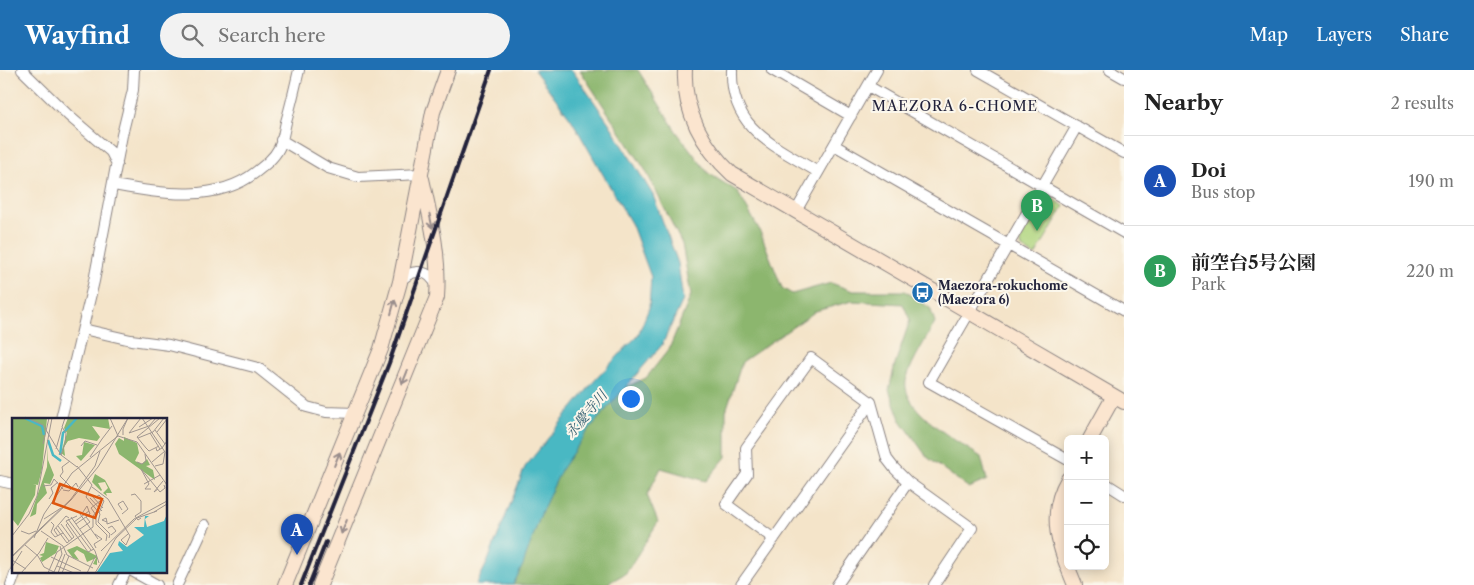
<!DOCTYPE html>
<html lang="en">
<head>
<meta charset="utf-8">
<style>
	:root { --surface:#fff; --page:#f2f2f2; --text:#222; --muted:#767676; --line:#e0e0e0; --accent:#1f6fb2 }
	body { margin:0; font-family:"Libre Caslon Text","Noto Serif JP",serif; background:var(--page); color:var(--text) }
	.controls { position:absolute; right:15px; bottom:15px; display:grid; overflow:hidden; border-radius:8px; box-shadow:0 2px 12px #0003 }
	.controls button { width:45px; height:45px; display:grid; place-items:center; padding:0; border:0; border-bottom:1px solid var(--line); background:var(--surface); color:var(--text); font:25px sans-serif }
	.you { position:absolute; left:630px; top:328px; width:18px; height:18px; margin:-12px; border:4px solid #fff; border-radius:50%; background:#1a73e8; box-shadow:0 0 0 8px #1a73e833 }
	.badge { display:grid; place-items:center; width:32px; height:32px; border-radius:50%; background:var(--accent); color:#fff; font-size:16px; font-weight:700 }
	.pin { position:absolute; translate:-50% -41px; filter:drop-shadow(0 1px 2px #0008) }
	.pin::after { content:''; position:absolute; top:26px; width:18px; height:15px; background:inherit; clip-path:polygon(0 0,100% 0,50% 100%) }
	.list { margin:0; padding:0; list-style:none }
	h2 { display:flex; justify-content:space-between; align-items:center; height:65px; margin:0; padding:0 20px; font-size:21px }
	h2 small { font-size:16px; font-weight:400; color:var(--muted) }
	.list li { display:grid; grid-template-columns:32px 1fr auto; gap:15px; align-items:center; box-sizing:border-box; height:90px; padding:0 20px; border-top:1px solid var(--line) }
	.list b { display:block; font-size:19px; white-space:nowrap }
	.list p { margin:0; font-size:16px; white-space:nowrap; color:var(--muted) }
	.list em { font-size:16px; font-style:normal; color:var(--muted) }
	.icon { flex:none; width:28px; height:28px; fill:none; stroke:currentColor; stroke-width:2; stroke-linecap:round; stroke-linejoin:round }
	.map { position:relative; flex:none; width:1124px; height:515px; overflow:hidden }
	header { display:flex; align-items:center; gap:30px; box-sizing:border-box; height:70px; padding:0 25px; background:var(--accent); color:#fff }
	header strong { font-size:24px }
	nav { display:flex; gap:28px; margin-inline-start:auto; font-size:18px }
	.search { width:350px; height:45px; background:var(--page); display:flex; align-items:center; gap:12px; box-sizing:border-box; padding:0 18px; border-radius:28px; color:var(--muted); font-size:19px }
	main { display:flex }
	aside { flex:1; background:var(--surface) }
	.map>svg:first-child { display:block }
	.green { fill:#b0d57f; stroke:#697c5d }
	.forest { fill:#8cb66e; stroke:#576c54 }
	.water { fill:#4ab8c3; stroke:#366d7f }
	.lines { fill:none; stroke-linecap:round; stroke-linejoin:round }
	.street-casing { stroke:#8b8382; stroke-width:12 }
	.secondary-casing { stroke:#8b8382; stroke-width:16 }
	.street { stroke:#fff; stroke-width:10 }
	.secondary { stroke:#fbe5cf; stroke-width:14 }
	.rail { stroke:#22223b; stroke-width:4 }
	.oneway { stroke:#998d8c }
	.labels { text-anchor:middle; stroke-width:4; stroke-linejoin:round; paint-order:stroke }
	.poi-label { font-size:12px; font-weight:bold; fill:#22223b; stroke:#fbf7ec; text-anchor:start }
	.neighbourhood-label { font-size:14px; letter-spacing:1px; fill:#22223b; stroke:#fbf7ec }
	.water-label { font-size:14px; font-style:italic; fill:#325e71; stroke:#fbf7ec }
	.inset-river { fill:none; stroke:#4ab8c3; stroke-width:2.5 }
	.inset-road { fill:none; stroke:#a09690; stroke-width:1 }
	.view { fill:#de560e; fill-opacity:0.15; stroke:#de560e; stroke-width:2.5 }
	.inset-edge { fill:none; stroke:#22223b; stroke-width:2.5 }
</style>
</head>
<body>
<header>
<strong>Wayfind</strong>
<div class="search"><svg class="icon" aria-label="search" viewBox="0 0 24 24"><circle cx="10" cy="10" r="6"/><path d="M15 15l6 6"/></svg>Search here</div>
<nav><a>Map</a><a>Layers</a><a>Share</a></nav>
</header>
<main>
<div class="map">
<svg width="1124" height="515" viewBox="0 0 1124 515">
	<rect width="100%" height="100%" fill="#fbf7ec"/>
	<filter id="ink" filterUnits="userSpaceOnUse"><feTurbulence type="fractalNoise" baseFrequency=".02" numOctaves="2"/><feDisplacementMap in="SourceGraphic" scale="10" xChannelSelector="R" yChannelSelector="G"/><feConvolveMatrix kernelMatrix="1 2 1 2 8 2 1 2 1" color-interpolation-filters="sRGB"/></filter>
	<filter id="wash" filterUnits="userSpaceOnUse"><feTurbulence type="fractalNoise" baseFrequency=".0096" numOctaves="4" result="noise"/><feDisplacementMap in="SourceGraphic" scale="20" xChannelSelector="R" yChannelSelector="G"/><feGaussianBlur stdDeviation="1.12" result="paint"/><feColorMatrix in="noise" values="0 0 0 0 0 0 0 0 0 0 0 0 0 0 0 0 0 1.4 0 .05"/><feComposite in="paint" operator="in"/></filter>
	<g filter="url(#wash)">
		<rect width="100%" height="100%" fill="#f4e4c9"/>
		<path class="green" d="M1051 128 1064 136 1035 186 1022 178 1020 169 1042 131Z"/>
		<path class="forest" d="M580 0H638L676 61 708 103 737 121 759 159 782 218 792 224 831 213 853 221H905L930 238 935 252C926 270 913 289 907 307 896 338 960 373 981 387L987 410 969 418 927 387 900 349 889 320 895 294 910 250 903 234 852 231 816 241 742 292 726 341V387L706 411 661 398 647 425 658 452 626 503 605 515H506L588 334 646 308 669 279 691 225 682 174 646 101Z"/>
		<path class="water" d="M534 0H572L609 53 653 125 678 193 683 230 662 275 591 357 562 398 542 441 523 495 513 515H476L487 493 525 397 595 310 638 265 649 238 651 207 632 155 571 49Z"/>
	</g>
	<g filter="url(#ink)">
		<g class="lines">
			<defs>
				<path id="street" d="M22 0 69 46 111 82 117 94
					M732 0C730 59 775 76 818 102
					M772 0 851 46
					M978 0 1124 83
					M1110 0 1124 8
					M868 16 1124 163
					M281 70 328 98 358 107 421 104
					M834 75 1124 241
					M113 115C159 123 216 134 256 102 265 95 274 88 279 78 283 70 284 60 286 52 291 35 295 17 299 0
					M796 141 877 0
					M400 212C412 197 430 199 437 217
					M83 259 131 270 169 275 258 298 307 337 326 342 355 343
					M61 349 94 211 122 65 133 20 134 0
					M1068 390 929 312 1077 56
					M0 411 14 414
					M1105 413 1124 425
					M774 469 726 434 747 404 746 378 811 288 871 332 887 389 894 398 908 412 972 458 934 515
					M132 501 157 515
					M11 515 16 501
					M119 515 126 501
					M177 515 205 455
					M741 515 871 332
					M837 515 908 412"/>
				<path id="secondary" d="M685 0C683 41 703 77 732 104L1124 332
					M1090 369 1114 326
					M1068 409C1046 446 1060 479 1075 515
					M285 515 381 279 400 212 433 42 448 0
					M320 515 437 227C440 186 431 150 422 109"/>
			</defs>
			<use href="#street" class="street-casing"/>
			<use href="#secondary" class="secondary-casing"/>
			<use href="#street" class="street"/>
			<use href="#secondary" class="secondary"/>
			<path class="rail" d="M301 515 389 293 491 0
				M309 515 326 472"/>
		</g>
		<defs><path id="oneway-shaft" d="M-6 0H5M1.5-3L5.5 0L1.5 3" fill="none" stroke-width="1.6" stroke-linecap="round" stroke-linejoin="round" transform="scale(1.25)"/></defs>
		<g class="oneway">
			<use href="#oneway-shaft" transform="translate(431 151) rotate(78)"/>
			<use href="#oneway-shaft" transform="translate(393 237) rotate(-75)"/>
			<use href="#oneway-shaft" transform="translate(405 307) rotate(112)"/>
			<use href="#oneway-shaft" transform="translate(337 389) rotate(-68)"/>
			<use href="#oneway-shaft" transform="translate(344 457) rotate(112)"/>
		</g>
	</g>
	<defs>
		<symbol id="bus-disc" viewBox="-11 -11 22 22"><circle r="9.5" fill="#1f6fb2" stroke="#fbf7ec"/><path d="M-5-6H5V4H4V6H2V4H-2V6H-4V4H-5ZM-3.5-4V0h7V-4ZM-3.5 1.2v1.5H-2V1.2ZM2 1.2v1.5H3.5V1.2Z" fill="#fff"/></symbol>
	</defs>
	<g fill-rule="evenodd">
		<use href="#bus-disc" x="910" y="210" width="25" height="25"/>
	</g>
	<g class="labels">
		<g class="poi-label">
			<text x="938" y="220">Maezora-rokuchome<tspan x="938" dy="14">(Maezora 6)</tspan></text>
		</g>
		<g class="neighbourhood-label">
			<text x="955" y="41">MAEZORA 6-CHOME</text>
		</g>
		<g class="water-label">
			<text transform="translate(586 344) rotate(-50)" y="5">永慶寺川</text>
		</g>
	</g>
	<g transform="translate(12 348)">
		<rect width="155" height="155" fill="#f4e4c9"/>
		<path d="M0 0H35L30 51 26 67 21 66 24 67 23 77 6 108 1 102 0 113ZM56 0H96L98 11 80 8 88 19 85 23 67 20 56 23 52 29 53 38 49 35 55 15 52 10ZM112 19 125 25 127 35 123 43 130 46 135 41 138 47 134 48 141 52 143 62 107 36 103 26 107 20 112 23ZM72 24 83 27 69 43 64 38 70 37ZM36 28V42L42 57 38 66 32 65 35 75 25 86 24 96 18 99 35 49ZM83 56 93 62 98 71 100 75H94L95 78 91 75 96 70 93 64 86 65 90 72 89 73 80 64ZM34 124 47 128 44 135 30 144 28 140 31 138 27 137 32 135ZM65 128 85 138V147L81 146 84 140 75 144 72 136 65 132 62 135 67 142 61 140 55 132Z" fill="#8cb66e"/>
		<path d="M155 96V155H84L98 135 111 133 106 127 107 123 115 129 132 117 122 109H132L133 98H137L133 101 135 109 152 103Z" fill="#4ab8c3"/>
		<path class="inset-river" d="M13 0 30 8 32 17M36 22 41 37 49 43M48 37 51 15 65 0"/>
		<path class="inset-road" d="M15 0 31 7 49 37M53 0 50 9 54 15 53 26 49 37 65 49M98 0 106 18M129 0 117 15 137 8 144 0M130 0 153 34 151 46 143 48M127 9 141 0M143 12 153 26M131 14 125 19 134 30 137 33 147 28M145 14 155 1M130 15 148 0M138 15 148 31M111 17V11L116 0M126 20 141 14 152 0M90 21 100 8M31 26 37 0M69 28 73 23 85 27M144 30 145 33 150 30 155 23M44 31 50 10M78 39 90 21M58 43 50 49 51 54 48 58 60 70M125 44 130 46 134 43 133 36M140 44 153 33M65 48 80 67 74 79 88 96 86 104 98 116 97 120M132 66 148 57M31 68 39 67 42 61 51 71M80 69 96 81 118 118 114 127 109 122 116 116M139 71H133L137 66 129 51 148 74 153 70 152 67M146 71 142 74 151 63M51 72 57 73 64 65 66 69M119 77 123 76 129 83V94L123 98 126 102 129 100M80 78 91 90M84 79 87 77 92 83 87 95M78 80 90 93M37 81 41 75 39 70 46 64M88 83 79 90 84 97V106L95 117 94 123M142 94 155 86M68 96 86 121M110 96 116 91 111 83 106 86 110 92M65 98 54 103 76 134 82 131M59 99 83 133 87 145M32 101 49 90M56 101 79 132M39 104 42 107 39 114 43 119 51 115M62 104 77 93M95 104 90 102 94 100 95 104V106L107 102M49 106 60 121M64 106 78 96 75 88 71 94M46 108 57 123M44 110 55 125 62 119 54 107 56 105M96 110 100 108 104 113 99 117M68 111 78 104 74 99M9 113 17 116 24 113M29 113 51 128 55 137 81 150M83 116 90 121 82 126 84 130M0 118 17 96 25 78 40 0M46 118 42 112 54 98 57 100M22 120 32 96 60 55 106 18 125 24 155 67M13 127 26 138 32 149 44 155M89 133 122 101 155 83M0 138 59 81 83 48 88 33M0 139 59 82 86 49 116 0M39 139 69 153M0 142 14 151M45 148 62 155M0 149 10 133M42 154 50 136 48 128M9 155 27 135 36 120M36 155 45 134 81 109V98L85 93M46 155 53 136M50 155 57 138M75 155 83 139M83 155 104 120 125 100 145 93"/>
		<path class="view" d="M48 66 90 81 83 100 41 85Z"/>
		<rect width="155" height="155" class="inset-edge"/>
	</g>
</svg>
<div class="controls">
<button>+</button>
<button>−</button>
<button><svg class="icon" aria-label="locate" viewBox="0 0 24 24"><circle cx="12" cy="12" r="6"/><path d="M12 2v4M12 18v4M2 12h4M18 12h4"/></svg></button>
</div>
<div class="you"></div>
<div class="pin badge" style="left:297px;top:485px;background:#1a4fb4">A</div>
<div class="pin badge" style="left:1037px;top:161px;background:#2e9e5b">B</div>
</div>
<aside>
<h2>Nearby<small>2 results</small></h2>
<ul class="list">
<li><span class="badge" style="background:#1a4fb4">A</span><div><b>Doi</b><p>Bus stop</p></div><em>190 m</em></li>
<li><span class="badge" style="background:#2e9e5b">B</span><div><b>前空台5号公園</b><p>Park</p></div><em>220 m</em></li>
</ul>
</aside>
</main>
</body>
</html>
